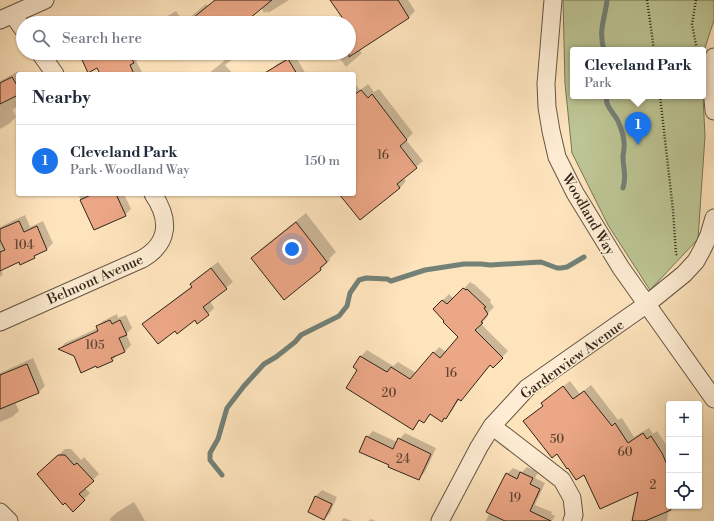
<!DOCTYPE html>
<html lang="en">
<head>
<meta charset="utf-8">
<style>
	:root { --surface:#fff; --page:#f2f2f3; --text:#1f2937; --muted:#747a83; --line:#e0e1e3; --accent:#1a73e8 }
	body { margin:0; font-family:"Libre Bodoni",serif; background:var(--page); color:var(--text) }
	.controls { position:absolute; right:12px; bottom:12px; display:grid; overflow:hidden; border-radius:4px; box-shadow:0 1px 3px #0004 }
	.controls button { width:36px; height:36px; display:grid; place-items:center; padding:0; border:0; border-bottom:1px solid var(--line); background:var(--surface); color:var(--text); font:20px sans-serif }
	.you { position:absolute; left:292px; top:249px; width:14px; height:14px; margin:-10px; border:3px solid #fff; border-radius:50%; background:#1a73e8; box-shadow:0 0 0 6px #1a73e833 }
	.badge { display:grid; place-items:center; width:26px; height:26px; border-radius:50%; background:var(--accent); color:#fff; font-size:13px; font-weight:700 }
	.pin { position:absolute; translate:-50% -33px; filter:drop-shadow(0 1px 2px #0008) }
	.pin::after { content:''; position:absolute; top:21px; width:14px; height:12px; background:inherit; clip-path:polygon(0 0,100% 0,50% 100%) }
	.popup { position:absolute; left:570px; top:47px; width:136px; height:52px; box-sizing:border-box; display:grid; place-content:center; border-radius:4px; background:var(--surface); filter:drop-shadow(0 1px 3px #0005); font-size:13px; white-space:nowrap; color:var(--muted) }
	.popup b { font-size:15px; color:var(--text) }
	.popup::after { content:''; position:absolute; left:50%; top:100%; margin-left:-8px; border:8px solid transparent; border-top-color:var(--surface) }
	.list { margin:0; padding:0; list-style:none }
	h2 { display:flex; justify-content:space-between; align-items:center; height:52px; margin:0; padding:0 16px; font-size:17px }
	h2 small { font-size:13px; font-weight:400; color:var(--muted) }
	.list li { display:grid; grid-template-columns:26px 1fr auto; gap:12px; align-items:center; box-sizing:border-box; height:72px; padding:0 16px; border-top:1px solid var(--line) }
	.list b { display:block; font-size:15px; white-space:nowrap }
	.list p { margin:0; font-size:13px; white-space:nowrap; color:var(--muted) }
	.list em { font-size:13px; font-style:normal; color:var(--muted) }
	.icon { flex:none; width:22px; height:22px; fill:none; stroke:currentColor; stroke-width:2; stroke-linecap:round; stroke-linejoin:round }
	.map { position:relative; flex:none; width:714px; height:521px; overflow:hidden }
	.search { position:absolute; background:var(--surface); box-shadow:0 1px 3px #0004; left:16px; top:16px; width:340px; height:44px; display:flex; align-items:center; gap:10px; box-sizing:border-box; padding:0 14px; border-radius:22px; color:var(--muted); font-size:15px }
	.panel { position:absolute; background:var(--surface); box-shadow:0 1px 3px #0004; left:16px; top:72px; width:340px; height:124px; border-radius:4px }
	.map>svg:first-child { display:block }
	.green { fill:#bdc594; stroke:#767556 }
	.shadow { fill:#0003 }
	.lines { fill:none; stroke-linecap:round; stroke-linejoin:round }
	.stream { stroke:#738177; stroke-width:5 }
	.building { fill:#eca786; stroke:#302519 }
	.minor-casing { stroke:#645542; stroke-width:19 }
	.path { stroke:#302519; stroke-width:2.5; stroke-dasharray:1 2; stroke-linecap:butt }
	.minor { stroke:#feedd4; stroke-width:17 }
	.labels { text-anchor:middle; stroke-width:3; stroke-linejoin:round; paint-order:stroke }
	.number-label { font-size:12px; fill:#5f4634 }
	.street-label { font-size:14px; fill:#302519; stroke:#feedd4 }
</style>
</head>
<body>
<div class="map">
<svg width="714" height="521" viewBox="0 0 714 521">
	<rect width="100%" height="100%" fill="#fee4bd"/>
	<filter id="stains"><feTurbulence type="fractalNoise" baseFrequency=".005" numOctaves="4"/><feColorMatrix values="0 0 0 0 .2 0 0 0 0 .09 0 0 0 0 .02 0 0 0 .5 -.17"/></filter>
	<radialGradient id="worn" r=".72"><stop offset=".6" stop-color="#630" stop-opacity="0"/><stop offset="1" stop-color="#630" stop-opacity=".3"/></radialGradient>
	<path class="green" d="M563 0H714V20L703 54V50H573V96H703L705 136 698 239 650 290 608 225 572 153 565 83Z"/>
	<path class="shadow" d="M215 0H289L268 13 267 11 264 13 261 7 244 21 246 23H156L176 11 184 22 206 4 208 6Z
		M332 0H408L415 11 409 17 365 46 360 51 362 53 346 67 336 53H349V23H347Z
		M80 53H153L136 61 143 74H101L98 67Z
		M218 53H241L225 65 233 74H208L224 61Z
		M294 54 306 74H273L271 70 277 64Z
		M19 71 20 74H18V97L15 99 18 105 13 110 16 117 10 123 0 129V81Z
		M368 84 374 92 379 89 413 133 406 140 423 161 403 178 406 181 400 188 360 219 340 194H354V87L356 85 360 90Z
		M21 194H49L46 196Z
		M78 194H124L131 209 125 215 94 229Z
		M306 213 336 252 329 259 330 260 321 269 284 299 252 258 261 249Z
		M25 215 30 227 43 221 53 243 47 249 39 252 34 257 20 261 1 270 3 274 0 277V227Z
		M218 262 233 282 210 301 214 308 208 314 195 319 175 330 144 324 150 318 192 286 191 284 197 278Z
		M470 282 473 284H474L491 300 490 302 494 307 486 315 488 316 481 324 508 351 493 367 491 364 467 393 460 398 452 411 442 420 431 414 424 422 420 420 412 429 358 369 354 367 361 356 367 350 393 366 398 362 416 373 439 347 446 352 459 337 434 309 449 294 454 299Z
		M117 314 118 318 126 315 132 328 126 334 131 345 125 351 118 354 112 361 97 365 60 349 65 343 98 328 97 327 103 321Z
		M33 358 45 386 39 392 15 402 19 411 12 417 0 422V373Z
		M570 381 580 394 591 385 618 420 622 418 634 437 649 428 653 434 657 431 669 449V506H673L669 509 667 521H633L639 490 584 473 558 453 525 421 544 405 543 403 549 397Z
		M373 431 397 442 405 433 436 448 425 472 419 478 390 465 367 437Z
		M65 449H71L81 460 84 457 99 474 85 488 90 493 73 510 45 468Z
		M527 467 538 472 535 478 545 483 535 505 552 512 551 514 555 516 552 521H486L507 474 513 468 522 472Z
		M322 490 337 497 330 513 324 519 309 512 316 496Z
		M134 502 145 521H111L110 519 116 513Z
		M344 518 352 521H341Z
		M371 519 376 521H368Z"/>
	<g class="lines">
		<path class="stream" d="M604 50C598 30 605 19 607 0
			M607 96C604 105 614 113 618 121 621 128 625 140 624 148 624 151 623 154 623 157 623 170 627 175 623 188
			M222 475 210 460V453L218 439 227 408 244 386 264 364 276 357 295 342 301 335 339 316 347 306 350 293 359 280 366 278 387 279 391 281 425 270 464 264H481L490 265 541 262 557 268H561L567 267 584 257"/>
	</g>
	<path class="building" d="M215 0H272L244 23H187Z
		M330 0H398L409 18 349 57V23H346Z
		M79 53H129L134 63 130 65 134 74H100L97 68 88 73Z
		M288 59 297 74H263Z
		M12 77 18 87V95L0 104V83Z
		M361 90 368 98 372 94 407 140 400 146 417 168 397 184 400 188 360 220 339 194H354V95Z
		M93 194H116L126 216 94 230 80 200Z
		M19 221 24 232 37 226 47 250 34 256 35 258 20 265 19 262 0 271V252L5 250 0 240V229Z
		M296 222 327 262 320 268 321 270 284 300 251 258Z
		M211 268 227 289 203 307 209 315 197 324 195 320 177 334 175 331 158 344 142 324 192 287 190 284Z
		M463 288 466 290 467 289 486 307 484 308 488 314 481 322 483 323 475 330 503 358 493 368 490 365 461 401 458 399 446 419 444 418 442 422 430 414 424 423 419 420 413 430 346 388 357 370 353 367 360 356 387 372 391 367 410 379 433 352 440 358 458 337 443 322 444 321 433 309 442 300 447 304Z
		M110 320 112 324 120 320 127 335 119 338 125 352 111 358 113 361 97 368 96 366 81 373 74 356 58 349 98 331 96 326Z
		M27 364 39 393 0 409V375Z
		M563 386 573 399 584 391 612 426 615 423 628 443 643 433 647 439 651 436 662 453 669 469V506L671 510 645 521H632L638 492 600 509 584 475 576 480 568 468 567 469 557 454 552 458 523 421 543 406 541 403Z
		M366 436 393 449 398 438 431 454 419 480 388 467 389 465 359 452Z
		M58 455H65L74 465 77 463 94 481 79 494 85 500 73 512 65 503 63 505 37 474Z
		M520 472 533 478 530 484 540 489 530 511 551 521H505L486 512 506 473 517 479Z
		M315 496 332 504 324 520 308 512Z"/>
	<g class="lines">
		<defs>
			<path id="minor" d="M553 0 546 84 547 107 551 131 557 157 575 193 621 268 714 399
				M13 15 23 29
				M0 20 45 0
				M40 53 55 74
				M714 57 712 87 714 111
				M0 322 142 259C170 243 170 219 153 194
				M492 426 562 480 572 498 574 515 572 521
				M0 512 9 521
				M440 521 479 447 492 426 527 388 647 304 684 274 696 261 702 250 709 235 714 218"/>
		</defs>
		<use href="#minor" class="minor-casing"/>
		<path class="path" d="M647 0 654 50
			M696 0 692 24 697 50
			M660 96 673 210 676 254 678 256"/>
		<use href="#minor" class="minor"/>
	</g>
	<g class="labels">
		<g class="number-label">
			<text x="383" y="159">16</text>
			<text x="24" y="249">104</text>
			<text x="95" y="349">105</text>
			<text x="451" y="377">16</text>
			<text x="389" y="397">20</text>
			<text x="557" y="443">50</text>
			<text x="625" y="456">60</text>
			<text x="403" y="463">24</text>
			<text x="653" y="489">2</text>
			<text x="515" y="502">19</text>
		</g>
		<g class="street-label">
			<text transform="translate(589 214) rotate(60)" y="5">Woodland Way</text>
			<text transform="translate(95 279) rotate(-24)" y="5">Belmont Avenue</text>
			<text transform="translate(572 359) rotate(-36)" y="5">Gardenview Avenue</text>
		</g>
	</g>
	<rect width="100%" height="100%" filter="url(#stains)"/>
	<rect width="100%" height="100%" fill="url(#worn)"/>
</svg>
<div class="controls">
<button>+</button>
<button>−</button>
<button><svg class="icon" aria-label="locate" viewBox="0 0 24 24"><circle cx="12" cy="12" r="6"/><path d="M12 2v4M12 18v4M2 12h4M18 12h4"/></svg></button>
</div>
<div class="you"></div>
<div class="pin badge" style="left:638px;top:145px">1</div>
<div class="popup"><b>Cleveland Park</b>Park</div>
<div class="search"><svg class="icon" aria-label="search" viewBox="0 0 24 24"><circle cx="10" cy="10" r="6"/><path d="M15 15l6 6"/></svg>Search here</div>
<section class="panel">
<h2>Nearby<small></small></h2>
<ul class="list">
<li><span class="badge">1</span><div><b>Cleveland Park</b><p>Park · Woodland Way</p></div><em>150 m</em></li>
</ul>
</section>
</div>
</body>
</html>
